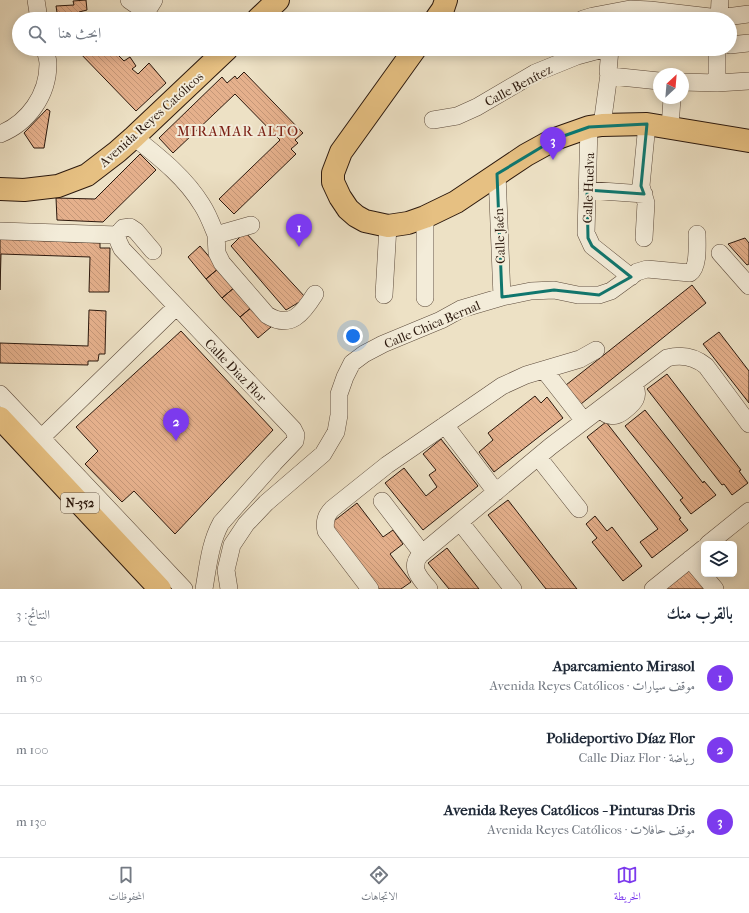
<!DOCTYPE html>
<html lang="ar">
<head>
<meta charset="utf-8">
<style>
	:root { --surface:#fff; --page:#f6f6f7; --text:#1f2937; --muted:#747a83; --line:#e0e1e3; --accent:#7c3aed }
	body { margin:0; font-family:"IM FELL French Canon",Amiri,serif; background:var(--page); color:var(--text); direction:rtl }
	.controls { position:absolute; right:12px; bottom:12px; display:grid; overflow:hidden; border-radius:6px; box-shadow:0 2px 10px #0003 }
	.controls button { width:36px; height:36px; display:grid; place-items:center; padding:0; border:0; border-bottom:1px solid var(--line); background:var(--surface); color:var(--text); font:20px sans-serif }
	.compass { position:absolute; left:653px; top:68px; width:36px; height:36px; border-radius:50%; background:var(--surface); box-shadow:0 2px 10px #0003; rotate:26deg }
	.you { position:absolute; left:353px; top:336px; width:14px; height:14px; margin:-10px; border:3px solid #fff; border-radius:50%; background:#1a73e8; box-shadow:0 0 0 6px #1a73e833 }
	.badge { display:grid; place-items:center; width:26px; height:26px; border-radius:50%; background:var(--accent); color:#fff; font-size:13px; font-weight:700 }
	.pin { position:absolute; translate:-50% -33px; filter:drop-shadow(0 1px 2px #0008) }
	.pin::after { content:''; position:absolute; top:21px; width:14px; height:12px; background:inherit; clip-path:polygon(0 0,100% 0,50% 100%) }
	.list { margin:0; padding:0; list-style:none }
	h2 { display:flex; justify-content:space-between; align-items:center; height:52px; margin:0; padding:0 16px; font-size:17px }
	h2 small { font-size:13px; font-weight:400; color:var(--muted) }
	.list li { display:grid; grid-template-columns:26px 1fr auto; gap:12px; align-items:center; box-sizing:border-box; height:72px; padding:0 16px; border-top:1px solid var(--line) }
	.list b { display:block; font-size:15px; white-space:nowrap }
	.list p { margin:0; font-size:13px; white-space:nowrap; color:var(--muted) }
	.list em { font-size:13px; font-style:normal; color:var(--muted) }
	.icon { flex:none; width:22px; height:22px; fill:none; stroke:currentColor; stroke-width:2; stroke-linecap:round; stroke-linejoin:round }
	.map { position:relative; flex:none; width:749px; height:589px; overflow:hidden; direction:ltr }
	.search { position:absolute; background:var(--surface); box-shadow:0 2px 10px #0003; left:12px; right:12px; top:12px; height:44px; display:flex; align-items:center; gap:10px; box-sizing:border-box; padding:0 14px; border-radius:22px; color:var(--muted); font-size:15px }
	.sheet { height:268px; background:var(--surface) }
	nav { display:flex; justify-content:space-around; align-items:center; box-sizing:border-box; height:56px; border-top:1px solid var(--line); background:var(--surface); font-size:11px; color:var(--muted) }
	nav a { display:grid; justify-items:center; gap:2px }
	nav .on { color:var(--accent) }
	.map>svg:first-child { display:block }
	.building { fill:url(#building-back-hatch); stroke:#2b180d }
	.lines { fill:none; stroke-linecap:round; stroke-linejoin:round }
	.minor-casing { stroke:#5c4a3b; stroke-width:18 }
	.major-casing { stroke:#2b180d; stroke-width:24 }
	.highway-casing { stroke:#2b180d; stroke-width:24 }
	.minor { stroke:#f3ecd9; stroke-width:17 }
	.major { stroke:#e6c082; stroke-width:22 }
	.highway { stroke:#e6c082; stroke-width:22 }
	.marked { fill:none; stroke:#0f766e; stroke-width:3; stroke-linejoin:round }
	.labels { text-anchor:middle; stroke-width:4; stroke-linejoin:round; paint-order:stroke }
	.shield { fill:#f3ecd9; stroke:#67584a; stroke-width:1 }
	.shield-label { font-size:12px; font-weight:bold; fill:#2b180d }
	.street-label { font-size:13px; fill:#2b180d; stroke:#f3ecd9 }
	.neighbourhood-label { font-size:14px; letter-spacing:1px; fill:#7a1f14; stroke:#f3ecd9 }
</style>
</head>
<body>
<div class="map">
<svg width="749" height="589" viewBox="0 0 749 589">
	<defs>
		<pattern id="building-back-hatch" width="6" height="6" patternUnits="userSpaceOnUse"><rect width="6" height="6" fill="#e5b08c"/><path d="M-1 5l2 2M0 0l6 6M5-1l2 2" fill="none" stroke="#c59778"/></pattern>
	</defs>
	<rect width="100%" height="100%" fill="#ede1c5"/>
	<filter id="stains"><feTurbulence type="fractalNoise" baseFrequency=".005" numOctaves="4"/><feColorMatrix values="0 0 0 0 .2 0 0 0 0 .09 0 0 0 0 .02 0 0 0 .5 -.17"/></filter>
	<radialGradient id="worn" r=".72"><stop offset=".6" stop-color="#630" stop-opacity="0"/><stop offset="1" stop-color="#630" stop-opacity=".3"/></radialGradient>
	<path class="building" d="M86 0 87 10 79 12 86 19H58L56 6 74 5 73 1Z
		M76 49H112L124 61 130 57 136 66 132 69 138 74 149 63 166 83 136 111Z
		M244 72 303 133 295 140 298 143 291 149 296 154 234 214 219 199 280 140 235 94 173 153 159 138 222 77 227 83 235 76 237 79Z
		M47 109 50 111 44 148H34L24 133Z
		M140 154 156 170 103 222 57 220 56 198 95 199Z
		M245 232 306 298 286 310 231 246Z
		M745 238 749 243V264L747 265 728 244Z
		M0 239 100 243V248H110L109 292H89L90 257 1 254 0 290Z
		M200 246 219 268 206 279 188 257Z
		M219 268 235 287 222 298 206 279Z
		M692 285 706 303 581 404 566 385Z
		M235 287 252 307 240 317 222 298Z
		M252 307 271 327 258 338 240 317Z
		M89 310 106 311 105 354H99L98 361H88V365L0 363V343L88 346Z
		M181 331 273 430 175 534 134 491 122 502 85 464 98 451 76 427Z
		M719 332 749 371V403L703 344Z
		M667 374 741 470 739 471 748 483 732 495 724 484 722 485 647 389Z
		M535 396 541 403 547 397 563 418 494 472 479 452 493 440 488 433Z
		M645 410 703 483 704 481 716 495 691 514 680 500 683 498 625 426Z
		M606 422 681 518 679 519 688 530 652 558 640 542 658 529 587 437Z
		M441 439 478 486 423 530 385 483 404 468 426 496 437 487 429 475 436 470 423 454Z
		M508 500 577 589H546L488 515Z
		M357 503 383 537 393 530 403 544 390 554 411 582 401 589H379L330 524Z
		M595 516 607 531 612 527 642 566 623 581 592 542 597 538 586 524Z
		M447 548 479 589H449L428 563Z
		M689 568 706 589H665Z"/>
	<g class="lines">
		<defs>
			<path id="minor" d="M36 0 39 19
				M129 0 142 9 145 10 149 8 154 0
				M583 19 593 16 630 9 650 10 719 18 749 14
				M719 19 720 0
				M730 45 749 43
				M610 49 608 72 611 76 659 81
				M717 49V83
				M683 82 717 83 749 81
				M433 120 457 116 477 107 535 73 577 56 603 49
				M602 125 609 74
				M589 127 586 233 592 246 631 277
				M670 128 672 98
				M0 134C28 123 48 95 48 64 48 59 46 54 45 49
				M134 137C159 157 185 177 202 205 208 214 212 225 216 235
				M497 174 502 297
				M587 190 644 194
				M425 217V298
				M251 225 216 235 217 253 222 263 267 315C291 330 303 313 315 294
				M0 231 118 235
				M644 238 646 203 641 186 647 124
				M153 251 136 231 130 227 123 228C115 236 117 239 122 249L293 429 296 435 295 441 274 463 221 523C210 543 208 566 204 589
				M720 253 749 286
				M384 295 388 226
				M544 370 584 421
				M0 394 184 589
				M601 408C607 419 617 417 625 410 634 403 641 396 633 384
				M445 425 496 492
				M41 438 176 307
				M538 457 579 509
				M382 501 422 553
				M460 522 513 589
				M708 544 749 511
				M690 559 715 589
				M229 589 226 570 232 545 246 524 266 503 323 454 336 432 339 415V394L345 377 352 363 364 354 383 344 441 320 461 309 502 297 531 291 554 290 578 295H599L611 291 637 272 647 269 690 273C699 267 697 244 697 234
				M370 589 326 531C324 522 326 515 332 509L387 465 502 386 526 375 580 359 596 350
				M429 589C420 578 409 568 420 555L551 446 667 358C682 354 695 357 706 366L749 424
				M653 589 704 548"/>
			<path id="major" d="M258 19 278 0
				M436 19 443 9 446 0
				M415 49 341 152 333 173V182L340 197 348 209 356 216 365 221 388 226 408 223 425 217 456 202 526 155 555 139 589 127 602 125 647 124 749 141
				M0 189 24 190 58 186 87 175 117 152 134 137 227 49"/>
			<path id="highway" d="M0 418 160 589"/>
		</defs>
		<use href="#minor" class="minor-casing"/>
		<use href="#major" class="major-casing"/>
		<use href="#highway" class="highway-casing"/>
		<use href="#minor" class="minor"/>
		<use href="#major" class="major"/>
		<use href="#highway" class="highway"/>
	</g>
	<path class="marked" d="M647 124 641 186 644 194 587 190 588 238 592 246 631 277 599 295 554 290 502 297 497 174 555 139 589 127Z"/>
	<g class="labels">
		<rect class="shield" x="61" y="493" width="38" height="20" rx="3"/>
		<g class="shield-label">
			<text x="80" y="507">N-352</text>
		</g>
		<g class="street-label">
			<text transform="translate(518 85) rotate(-28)" y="5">Calle Benítez</text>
			<text transform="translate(151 119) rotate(-42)" y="5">Avenida Reyes Católicos</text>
			<text transform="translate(588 188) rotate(-88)" y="5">Calle Huelva</text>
			<text transform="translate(499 236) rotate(-92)" y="5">Calle Jaén</text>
			<text transform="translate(432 324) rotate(-23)" y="5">Calle Chica Bernal</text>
			<text transform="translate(236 370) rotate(46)" y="5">Calle Diaz Flor</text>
		</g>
		<g class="neighbourhood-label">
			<text x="238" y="136">MIRAMAR ALTO</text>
		</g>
	</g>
	<rect width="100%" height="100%" filter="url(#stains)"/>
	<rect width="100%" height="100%" fill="url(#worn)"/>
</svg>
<div class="controls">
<button><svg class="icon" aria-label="layers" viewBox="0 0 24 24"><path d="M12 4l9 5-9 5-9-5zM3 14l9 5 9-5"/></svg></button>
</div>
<svg class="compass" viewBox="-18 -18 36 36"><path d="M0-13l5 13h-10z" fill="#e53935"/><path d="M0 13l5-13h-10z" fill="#747a83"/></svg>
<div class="you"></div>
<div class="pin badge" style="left:299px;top:247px">1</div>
<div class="pin badge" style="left:176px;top:441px">2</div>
<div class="pin badge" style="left:553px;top:160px">3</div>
<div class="search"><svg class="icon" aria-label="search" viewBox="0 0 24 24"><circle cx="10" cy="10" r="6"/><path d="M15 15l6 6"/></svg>ابحث هنا</div>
</div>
<section class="sheet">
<h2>بالقرب منك<small>النتائج: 3</small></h2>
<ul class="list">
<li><span class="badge">1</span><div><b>Aparcamiento Mirasol</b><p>موقف سيارات · Avenida Reyes Católicos</p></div><em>50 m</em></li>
<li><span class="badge">2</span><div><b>Polideportivo Díaz Flor</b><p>رياضة · Calle Diaz Flor</p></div><em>100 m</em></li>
<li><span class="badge">3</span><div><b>Avenida Reyes Católicos - Pinturas Dris</b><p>موقف حافلات · Avenida Reyes Católicos</p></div><em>130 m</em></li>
</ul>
</section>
<nav>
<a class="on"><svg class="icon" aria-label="map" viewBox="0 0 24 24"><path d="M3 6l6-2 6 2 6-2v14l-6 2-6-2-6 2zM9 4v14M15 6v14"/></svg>الخريطة</a>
<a><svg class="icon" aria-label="directions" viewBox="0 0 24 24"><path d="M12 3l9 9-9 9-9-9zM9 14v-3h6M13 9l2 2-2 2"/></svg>الاتجاهات</a>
<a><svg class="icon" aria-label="saved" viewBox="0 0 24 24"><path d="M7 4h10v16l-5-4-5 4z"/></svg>المحفوظات</a>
</nav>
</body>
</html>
